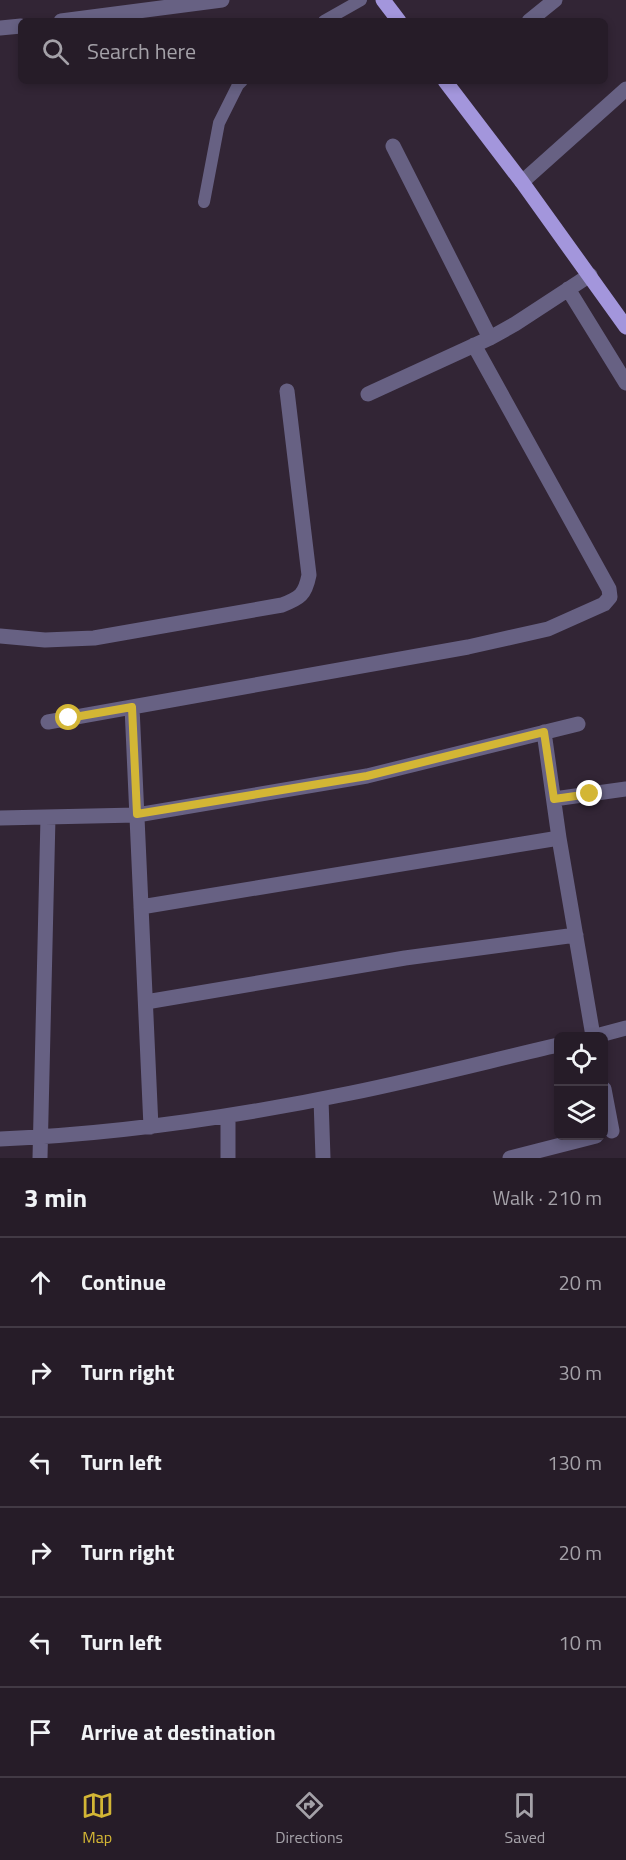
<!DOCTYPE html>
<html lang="en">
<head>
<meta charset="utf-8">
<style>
	:root { --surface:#261c28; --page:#2e2530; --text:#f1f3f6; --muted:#a4a1a8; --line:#423a45; --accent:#d3b635 }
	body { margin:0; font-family:"Titillium Web",sans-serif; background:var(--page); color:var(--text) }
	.controls { position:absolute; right:18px; bottom:18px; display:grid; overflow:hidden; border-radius:9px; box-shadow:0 3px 9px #0003 }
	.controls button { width:54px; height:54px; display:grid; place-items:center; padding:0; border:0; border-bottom:2px solid var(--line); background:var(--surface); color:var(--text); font:30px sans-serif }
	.stop { position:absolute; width:18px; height:18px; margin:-14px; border:4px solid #d3b635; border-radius:50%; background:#fff }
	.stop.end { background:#d3b635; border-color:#fff; box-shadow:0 2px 6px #0008 }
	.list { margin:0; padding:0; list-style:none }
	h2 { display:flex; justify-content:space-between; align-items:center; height:78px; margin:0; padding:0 24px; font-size:26px }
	h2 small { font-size:20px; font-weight:400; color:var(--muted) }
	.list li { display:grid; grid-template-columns:39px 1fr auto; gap:18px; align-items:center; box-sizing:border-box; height:90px; padding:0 24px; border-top:2px solid var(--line) }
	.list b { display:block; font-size:22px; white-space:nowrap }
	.list em { font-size:20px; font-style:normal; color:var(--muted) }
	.icon { flex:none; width:33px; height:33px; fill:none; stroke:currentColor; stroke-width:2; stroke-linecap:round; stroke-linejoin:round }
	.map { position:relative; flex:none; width:626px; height:1158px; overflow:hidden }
	.search { position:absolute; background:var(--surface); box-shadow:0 3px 9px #0003; left:18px; right:18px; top:18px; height:66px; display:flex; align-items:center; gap:15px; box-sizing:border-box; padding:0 21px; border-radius:9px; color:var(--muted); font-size:22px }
	.sheet { height:618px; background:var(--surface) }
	nav { display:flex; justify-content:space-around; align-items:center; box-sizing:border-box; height:84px; border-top:2px solid var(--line); background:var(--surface); font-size:16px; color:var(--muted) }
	nav a { display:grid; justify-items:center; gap:3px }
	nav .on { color:var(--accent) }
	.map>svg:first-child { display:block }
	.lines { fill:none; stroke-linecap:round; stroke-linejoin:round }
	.lane { stroke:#676183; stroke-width:12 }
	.street { stroke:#676183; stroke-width:15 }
	.primary { stroke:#a396dc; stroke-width:15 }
	.route { stroke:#d3b635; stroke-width:8 }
</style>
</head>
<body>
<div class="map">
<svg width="626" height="1158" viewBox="0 0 626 1158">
	<rect width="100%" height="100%" fill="#322535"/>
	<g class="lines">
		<path class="lane" d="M324 21 361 0
			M204 202 219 123 238 85 242 81"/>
		<path class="street" d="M61 21 222 0
			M529 21 555 0
			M0 28 21 26
			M393 146 490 338
			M522 182 626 89
			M568 289 626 383
			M368 394 490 338 515 324 590 275
			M0 636 45 640 94 638 282 605C300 598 305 595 309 575L287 391
			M132 707 151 1127
			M48 722 468 647 548 629 604 604 610 597 609 589 474 345
			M544 732 559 838 593 1036
			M554 799 626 789
			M0 818 137 815 367 776 578 724
			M141 907 559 838
			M146 1002 405 958 576 935
			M596 1036 626 1028
			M604 1089 612 1131
			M321 1099 323 1158
			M228 1116V1158
			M0 1139C118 1134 235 1117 351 1093 420 1079 489 1061 558 1045
			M40 1158 48 817
			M510 1158 596 1136"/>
		<path class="primary" d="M383 0 399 21
			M445 81 522 182 626 327"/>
	</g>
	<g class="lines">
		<path class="route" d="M69 718 132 707 137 814 367 776 544 732 554 799 590 794"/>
	</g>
</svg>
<div class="controls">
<button><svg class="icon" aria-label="locate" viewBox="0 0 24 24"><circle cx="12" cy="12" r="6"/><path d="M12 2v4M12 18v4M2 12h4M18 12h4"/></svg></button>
<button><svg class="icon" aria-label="layers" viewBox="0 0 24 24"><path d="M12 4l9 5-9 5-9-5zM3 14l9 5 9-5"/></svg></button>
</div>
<div class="stop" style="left:69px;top:718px"></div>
<div class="stop end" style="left:590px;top:794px"></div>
<div class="search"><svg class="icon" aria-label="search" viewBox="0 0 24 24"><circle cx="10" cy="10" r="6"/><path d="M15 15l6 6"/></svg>Search here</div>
</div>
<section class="sheet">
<h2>3 min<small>Walk · 210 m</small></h2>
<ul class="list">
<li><svg class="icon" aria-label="ahead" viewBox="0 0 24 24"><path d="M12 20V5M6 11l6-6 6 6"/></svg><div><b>Continue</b></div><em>20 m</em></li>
<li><svg class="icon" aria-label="right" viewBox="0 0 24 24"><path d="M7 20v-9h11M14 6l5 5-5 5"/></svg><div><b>Turn right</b></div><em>30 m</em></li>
<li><svg class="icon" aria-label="left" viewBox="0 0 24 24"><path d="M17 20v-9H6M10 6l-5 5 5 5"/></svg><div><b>Turn left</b></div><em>130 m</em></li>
<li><svg class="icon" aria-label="right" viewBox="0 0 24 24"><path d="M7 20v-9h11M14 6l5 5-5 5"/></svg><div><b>Turn right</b></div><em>20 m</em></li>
<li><svg class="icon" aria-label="left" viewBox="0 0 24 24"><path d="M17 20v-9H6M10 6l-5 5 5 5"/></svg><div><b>Turn left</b></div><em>10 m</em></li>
<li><svg class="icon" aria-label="arrive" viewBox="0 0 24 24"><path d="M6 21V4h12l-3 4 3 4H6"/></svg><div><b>Arrive at destination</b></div></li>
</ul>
</section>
<nav>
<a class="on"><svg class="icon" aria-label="map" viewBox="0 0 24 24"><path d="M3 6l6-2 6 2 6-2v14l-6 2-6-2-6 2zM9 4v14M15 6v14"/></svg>Map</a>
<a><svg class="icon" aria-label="directions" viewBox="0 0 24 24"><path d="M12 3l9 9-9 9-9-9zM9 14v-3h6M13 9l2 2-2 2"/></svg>Directions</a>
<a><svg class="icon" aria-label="saved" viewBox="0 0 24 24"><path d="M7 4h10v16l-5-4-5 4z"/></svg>Saved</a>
</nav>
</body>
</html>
